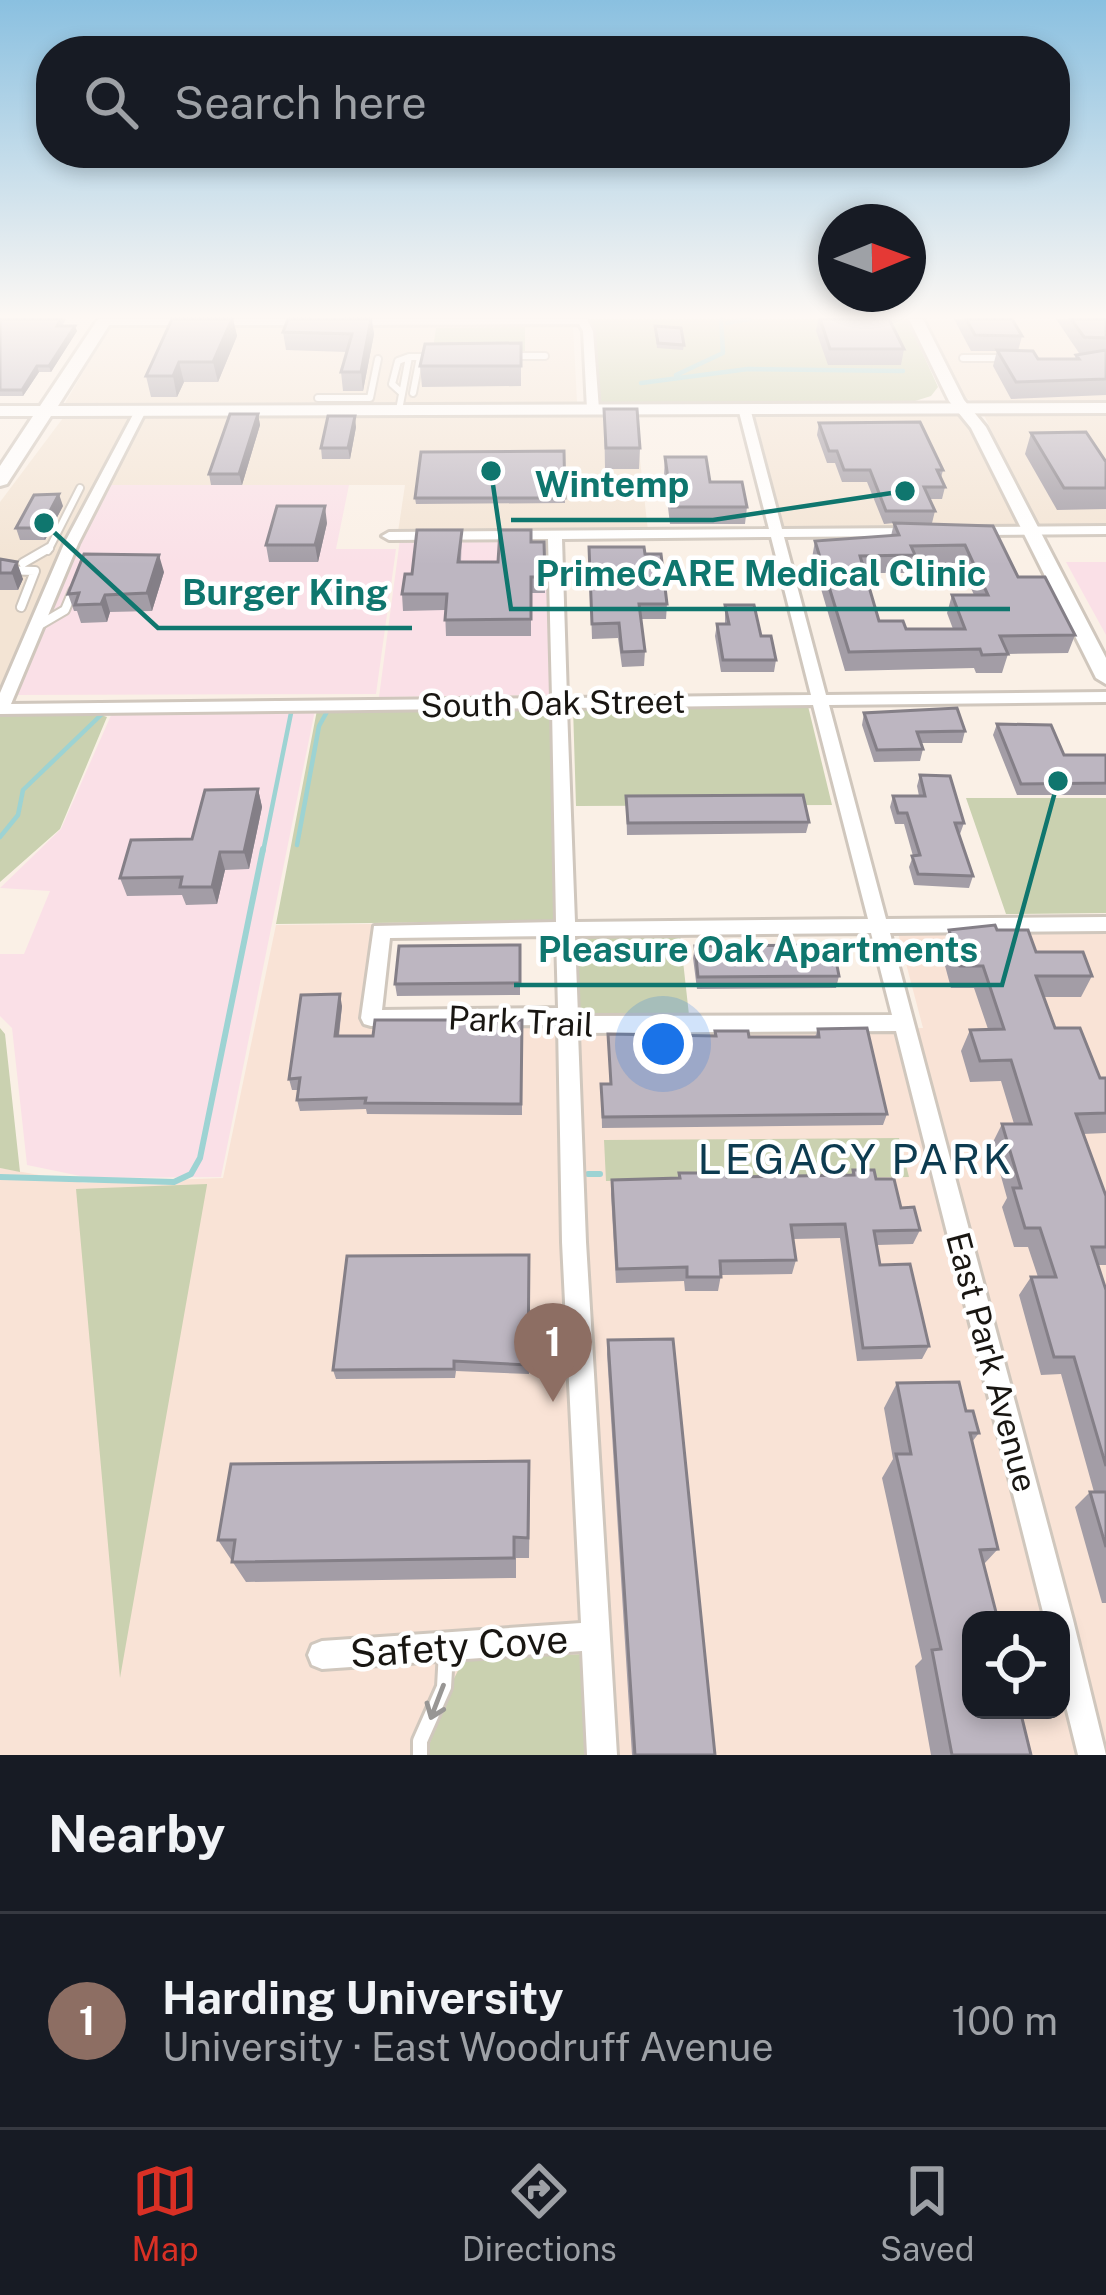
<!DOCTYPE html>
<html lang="en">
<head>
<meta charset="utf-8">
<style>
	:root { --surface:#171b24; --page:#242831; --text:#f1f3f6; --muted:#9ea1a6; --line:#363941; --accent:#d93025 }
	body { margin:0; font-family:"Public Sans",sans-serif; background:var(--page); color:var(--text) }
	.controls { position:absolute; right:36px; bottom:36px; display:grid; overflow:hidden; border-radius:24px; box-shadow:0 6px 18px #0003 }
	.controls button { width:108px; height:108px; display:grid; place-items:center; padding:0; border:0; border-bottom:3px solid var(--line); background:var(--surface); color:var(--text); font:60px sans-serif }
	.compass { position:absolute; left:818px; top:204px; width:108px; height:108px; border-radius:50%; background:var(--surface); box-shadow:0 6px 18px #0003; rotate:89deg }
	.you { position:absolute; left:663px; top:1044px; width:42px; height:42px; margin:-30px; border:9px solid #fff; border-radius:50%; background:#1a73e8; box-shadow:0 0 0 18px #1a73e833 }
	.badge { display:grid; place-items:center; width:78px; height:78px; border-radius:50%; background:var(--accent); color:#fff; font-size:39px; font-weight:700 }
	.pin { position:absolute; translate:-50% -99px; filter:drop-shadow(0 3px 6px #0008) }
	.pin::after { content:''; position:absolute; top:63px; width:42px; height:36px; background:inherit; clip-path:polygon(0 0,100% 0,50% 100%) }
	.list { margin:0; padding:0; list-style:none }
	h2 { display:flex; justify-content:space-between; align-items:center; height:156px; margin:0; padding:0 48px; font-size:51px }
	h2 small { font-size:39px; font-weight:400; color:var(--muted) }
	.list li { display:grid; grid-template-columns:78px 1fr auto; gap:36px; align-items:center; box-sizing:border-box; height:216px; padding:0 48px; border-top:3px solid var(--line) }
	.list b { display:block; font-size:45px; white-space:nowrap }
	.list p { margin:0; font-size:39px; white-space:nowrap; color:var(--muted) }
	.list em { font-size:39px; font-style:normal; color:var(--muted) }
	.icon { flex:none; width:66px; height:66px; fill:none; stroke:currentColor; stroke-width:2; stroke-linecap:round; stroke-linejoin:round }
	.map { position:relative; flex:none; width:1106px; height:1755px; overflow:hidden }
	.search { position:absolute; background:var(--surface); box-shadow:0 6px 18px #0003; left:36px; right:36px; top:36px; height:132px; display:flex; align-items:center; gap:30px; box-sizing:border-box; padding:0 42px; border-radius:48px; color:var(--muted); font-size:45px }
	.sheet { height:372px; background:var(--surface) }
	nav { display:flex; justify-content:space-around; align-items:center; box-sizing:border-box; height:168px; border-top:3px solid var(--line); background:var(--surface); font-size:33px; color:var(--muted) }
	nav a { display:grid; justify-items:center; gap:6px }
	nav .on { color:var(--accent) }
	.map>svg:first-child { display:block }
	.built { fill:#f3e4d4 }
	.industrial { fill:#fae0e7 }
	.education { fill:#f9e3d6; fill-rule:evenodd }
	.green { fill:#cad1b0 }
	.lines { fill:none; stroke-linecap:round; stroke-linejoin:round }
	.stream-far1 { stroke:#9dd3d3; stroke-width:4.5 }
	.stream { stroke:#9dd3d3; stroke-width:6 }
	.lane-far2-casing { stroke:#d0c7bd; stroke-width:10 }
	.lane-far1-casing { stroke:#d0c7bd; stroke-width:12 }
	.lane-casing { stroke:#d0c7bd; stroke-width:20 }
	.street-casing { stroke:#d0c7bd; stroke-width:6 }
	.secondary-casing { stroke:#d0c7bd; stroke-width:6 }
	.primary-casing { stroke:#d0c7bd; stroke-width:6 }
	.lane-far2 { stroke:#fff; stroke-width:6 }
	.lane-far1 { stroke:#fff; stroke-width:8 }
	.lane { stroke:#fff; stroke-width:14 }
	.street { fill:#fff; fill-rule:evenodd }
	.secondary { fill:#fff; fill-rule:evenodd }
	.primary { fill:#fff; fill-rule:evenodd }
	.wall { fill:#a39da6; fill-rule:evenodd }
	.shaded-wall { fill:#847f87 }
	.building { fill:#bdb6c1; stroke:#847f87; stroke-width:3; fill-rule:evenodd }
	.oneway { stroke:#989694 }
	.labels { text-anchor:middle; stroke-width:9; stroke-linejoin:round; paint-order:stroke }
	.street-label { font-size:33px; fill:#191612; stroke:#fff }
	.near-street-label { font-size:39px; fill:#191612; stroke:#fff }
	.near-neighbourhood-label { font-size:42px; letter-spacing:3px; fill:#0d3b50; stroke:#fff }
	.leader { fill:none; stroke:#0f766e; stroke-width:4.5 }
	.callout-dot { fill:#0f766e; stroke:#fff; stroke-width:4.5 }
	.callout-label { font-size:36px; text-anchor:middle; font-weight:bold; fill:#0f766e; stroke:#fff; stroke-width:9; stroke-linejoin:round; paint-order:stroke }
</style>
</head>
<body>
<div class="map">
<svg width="1106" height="1755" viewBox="0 0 1106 1755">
	<rect width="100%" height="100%" fill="#faf0e6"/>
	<path class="built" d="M1106 320V403L980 404 965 398 925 321Z
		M573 325 577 402 65 403 110 326Z
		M962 411 1021 526 784 528 754 412Z
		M1106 412V526H1036L983 413Z
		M635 415 648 531 398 532 405 485H109L141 416Z
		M130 417 66 543 0 690V502L63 418Z"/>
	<path class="industrial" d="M109 485H349L336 549H396L376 694 16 695 77 543Z
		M550 538 553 695 379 697 400 539Z
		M1066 562H1106V635L1084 595Z
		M315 710 221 1177 90 1178 27 1165 12 1028 0 1016V954H24L50 891 0 888 61 829 112 713Z"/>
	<path class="education" d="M373 924 361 1023 556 1022 580 1031 923 1028 898 933 1106 931V1755H0V1168L84 1183 223 1178 276 925ZM971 1620H1061V1710H971Z"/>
	<path class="green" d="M588 319H907L938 387 931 396 912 402 597 404Z
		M525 327V355H432L436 328Z
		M808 706 832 805 576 806 573 707Z
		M317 710H550L555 921 276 924Z
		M92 712 107 717 60 829 0 882V714Z
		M966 798H1106V913L1006 914Z
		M680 934 689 1015 579 1017 576 935Z
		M0 1028 5 1034 20 1172 0 1168Z
		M899 1138 909 1177 606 1181 604 1140Z
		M207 1184V1185L120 1678 76 1189Z
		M585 1654 590 1755H428C429 1733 453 1676 465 1659Z"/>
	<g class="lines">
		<path class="stream-far1" d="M727 323 749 319
			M676 375 723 353 721 319
			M641 383 748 369 903 371
			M0 837 18 815 23 790 102 714
			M297 845 319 726 328 710
			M263 852 291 713"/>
		<path class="stream" d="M588 1174H600
			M0 1177 174 1182 191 1174 200 1158 263 849"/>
		<defs>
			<path id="lane-far2" d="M508 356H545
				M963 358H1006
				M402 393 392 384 398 361 409 357
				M413 393 420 357
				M318 398H370L378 359
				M399 410 409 357H432
				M48 551 80 488"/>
			<path id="lane-far1" d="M23 563 49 548
				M0 570 35 571 21 607
				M36 627 65 610 73 591"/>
			<path id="lane" d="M420 1755V1741L444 1687 446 1652"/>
			<path id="street" d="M102 319H311L314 322 309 325H104L99 322Z
				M346 319H587L593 331 599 409 593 412 587 409 583 331 579 324 348 325 343 322Z
				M744 405 750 408 782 529 912 528 919 532 912 536 784 537 826 695 1106 692V702L829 705 886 919 1106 917V931L890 933 1073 1620 1106 1755H1078L1061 1686V1620H1045L896 1031 578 1033 586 1242 617 1755H587L582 1651 322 1669 312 1665 308 1655 312 1645 322 1641 581 1623 562 1242 558 1025 371 1026 364 1024 361 1018 374 926 556 922 552 708 0 714V693L64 544 136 409 146 411 78 544 11 704 552 698 548 539 389 540 382 536 389 532 769 529 738 408ZM771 537 811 695 567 698 562 539ZM813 705 868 919 575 922 567 708ZM871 933 892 1015 578 1016 575 936ZM556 936 558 1008 382 1010 390 938Z
				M1106 526V534L976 535 969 531 976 527Z"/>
			<path id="secondary" d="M909 319H923L964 400 986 427 1106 658V684L1096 678 971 428 949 401Z"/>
			<path id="primary" d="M98 319H113L58 406 1106 403V413L51 416 7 484 0 486V466L33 416H0V406H40Z"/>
		</defs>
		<use href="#lane-far2" class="lane-far2-casing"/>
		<use href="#lane-far1" class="lane-far1-casing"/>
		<use href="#lane" class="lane-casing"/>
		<use href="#street" class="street-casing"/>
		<use href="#secondary" class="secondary-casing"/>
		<use href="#primary" class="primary-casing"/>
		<use href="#lane-far2" class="lane-far2"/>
		<use href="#lane-far1" class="lane-far1"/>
		<use href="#lane" class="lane"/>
		<use href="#street" class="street"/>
		<use href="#secondary" class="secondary"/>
		<use href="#primary" class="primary"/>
	</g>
	<path class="wall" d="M0 319H66L62 326 77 331 51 372H39L23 396H0Z
		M172 319H233L237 336 218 382H184L177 397H151L146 376Z
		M288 319H372L374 334 363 391H343L341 372 347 352 286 350 283 332Z
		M818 319H889L904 349 901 365H828L816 331Z
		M954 319H1012L1022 336 1018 351 1038 359H1075L1076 355 1086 353H1079L1056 319H1106V395L1011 399 993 366 997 351H971Z
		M655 326 684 345 683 350 657 348Z
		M521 343V386L422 387 420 366Z
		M604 409 640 448 639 469H605Z
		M258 414 260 425 242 485H211L209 474Z
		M819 423 943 470 941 478 945 487 942 499H929L935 511 932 523H908L993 526 1018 577 1075 635 1068 653 1008 654 1002 673H976L974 668 845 671 812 558 815 541 891 536 894 523 884 524 867 482H842L835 463H827L817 435ZM913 563H960L974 595H952L947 613 953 629H906L879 621 866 573H911Z
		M356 427 350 459H322L321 448Z
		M1031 433 1106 462V509L1057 510 1025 454Z
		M564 451 565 503 416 504 415 498Z
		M665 457 710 482 747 507 745 524H670L664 474Z
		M63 506 45 540H20L16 528Z
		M327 523 318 562H269L266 545Z
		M462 530 461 562H498L532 542H544L545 593H531V636H446L445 610 403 611 402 594 412 574Z
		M589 547 645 554 667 604 666 619H641L645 651 644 666 622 667 618 638 592 639Z
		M0 559 23 579 18 590H0Z
		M164 572 152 611 110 612 107 622 81 623 77 611H74L68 594Z
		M725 605 761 636 776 660 774 672H721L715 636 717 624H725Z
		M864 713 965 731 962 743H921L923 749 920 761 874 762 862 725Z
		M997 724 1064 755H1106V795H1017L993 735Z
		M920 775 964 823 960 834H958L973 876 969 888 914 885 909 867 913 856 904 824H895L890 807 893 796H919L917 786Z
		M258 789 262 807 249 869 225 870 217 904 186 905 182 895 127 896 120 878 192 839Z
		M626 796 809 822 806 833 627 835Z
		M949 930H997L1036 952 1092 976 1081 997H1044L1055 1028 1100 1078H1106V1133L1083 1134 1106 1196V1265H1098L1106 1290V1603H1102L1075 1507 1090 1492H1094L1061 1374 1041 1375 1019 1295 1031 1277H1038L1028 1247H1014L1002 1207 1007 1198 992 1144 1002 1124H1014L1001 1081 970 1082 961 1051 970 1030 988 1029 974 988H951L941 951Z
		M520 945V995L397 996 395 984Z
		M695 946 839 976 836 988 697 989 693 958Z
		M342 1006 339 1036H373L522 1020V1115L367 1114 366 1109 300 1111 297 1100 298 1090H292L289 1079Z
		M818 1029 887 1114 883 1125 602 1128 601 1084H610L608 1034 714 1036 715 1031 749 1037H815Z
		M853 1170 876 1179 920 1230 913 1244 877 1245 880 1265 929 1346 922 1359 857 1361 840 1238 793 1239 796 1260 792 1274 721 1275 718 1291H685L684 1281 616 1283 611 1194 612 1180 678 1178 679 1173 727 1177 851 1175Z
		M529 1255V1374L456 1371 455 1378 336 1379 333 1370Z
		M608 1340 715 1755H632L607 1354Z
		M897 1383 966 1411 979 1433 972 1442 998 1549 984 1564 1031 1755H931L915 1666 922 1659 882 1478 893 1459 884 1408Z
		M530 1484 529 1558H516V1578L246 1582 218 1540Z"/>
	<path class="shaded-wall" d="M232 319H233L237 336 218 382 213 362Z
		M371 319 374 334 363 391 361 372Z
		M75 326 77 331 51 372 49 366Z
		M179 362 184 382 177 397 173 376Z
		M37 366 39 372 23 396 22 390Z
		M258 414 260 425 242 485 239 474Z
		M355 416 356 427 350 459 348 448Z
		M59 494 63 506 45 540 41 528Z
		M325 506 327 523 318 562 315 545Z
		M159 555 164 572 152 611 147 593Z
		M17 562 23 579 18 590 12 573Z
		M105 595 110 612 107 622 101 604Z
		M258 789 262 807 249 869 244 852Z
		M220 852 225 870 217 904 212 887Z
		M340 994 342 1006 337 1048 335 1036Z"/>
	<path class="building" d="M0 319H61L57 326H75L49 366H37L22 390H0Z
		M172 319H232L213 362H179L173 376H146Z
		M288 319H371L361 372H341L352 334 283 332Z
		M820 319H889L904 349H830Z
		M966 319H1012L1022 336 975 335Z
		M1071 319H1106V338L1084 337Z
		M655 326 681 328 684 345 658 343Z
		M521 343V366H420L425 344Z
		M997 350 1033 351 1038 359H1079L1076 355 1106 350V379L1016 382Z
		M604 409H637L640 448H606Z
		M230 414H258L239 474H209Z
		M328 416H355L348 448H321Z
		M920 422 943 470H937L945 487H924L935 511H886L870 470H844L837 451H829L819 423Z
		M1086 432 1106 462V488H1064L1031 433Z
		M564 451 565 498H415L421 452Z
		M665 457H706L710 482H742L747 507H672Z
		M59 494 41 528H16L34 495Z
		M277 506H325L315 545H266Z
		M894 523 993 526 1018 577H1045L1075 635 1000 636 1008 654 982 655 980 649 849 652 815 541 899 535ZM965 545 988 595H952L965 629H906L903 621H879L860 556 915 555 911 546Z
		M417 530H462L458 562H498L500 530H531V542H544L545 577H531V619L445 620 447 594H402L405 574H412Z
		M589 547H644L645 554H661L667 604H639L645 651 622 652 619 623 592 624Z
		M84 554 159 555 147 593 105 595 101 604 75 605 79 593 68 594Z
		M0 559 17 562 12 573H0Z
		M725 605H754L761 636H771L776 660H723L717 624H729Z
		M957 708 965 731 917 732 923 749 877 750 864 713Z
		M997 724 1051 725 1064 755H1106V783L1021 784Z
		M920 775 950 776 964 823H955L973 876 918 874 912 856 920 855 907 813H898L893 796H925Z
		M258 789 244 852H220L212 887H180L182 877 120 878 131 840 192 839 205 790Z
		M803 795 809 822 628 823 626 796Z
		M995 925 997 930H1028L1036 952H1083L1092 976H1036L1055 1028H1080L1100 1078H1106V1113L1076 1114 1106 1196V1247H1092L1106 1290V1466L1074 1357H1054L1031 1277H1056L1040 1228H1025L1013 1188H1021L1002 1124H1031L1011 1060 980 1061 970 1030 1004 1029 983 966H960L949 930Z
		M520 945V983L395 984 399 946Z
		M833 945 839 976 698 977 695 946Z
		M340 994 335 1036H373L375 1020H522L521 1104 365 1103 366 1098 297 1100 300 1078 289 1079 301 995Z
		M867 1028 887 1114 603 1117 601 1084H611L608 1034 716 1036 715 1031H748L749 1037H819L818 1029Z
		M853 1170H874L876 1179H894L901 1208 914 1207 920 1230 874 1231 880 1265 910 1264 929 1346 863 1348 845 1224 791 1225 796 1260 720 1261 721 1277H687V1267L617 1269 612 1180 680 1178 679 1173H726L727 1177 854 1175Z
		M529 1255 528 1365 454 1361V1369L333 1370 347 1256Z
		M673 1339 715 1755H635L608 1340Z
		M959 1382 966 1411H973L979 1433H970L998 1549 980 1550 998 1620H971V1710H1020L1031 1755H952L932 1650 941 1649 896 1454H911L897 1383Z
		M529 1461 528 1538 514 1537V1558L232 1562 235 1540H218L231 1464Z
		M1090 1492H1106V1547Z"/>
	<defs><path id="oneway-shaft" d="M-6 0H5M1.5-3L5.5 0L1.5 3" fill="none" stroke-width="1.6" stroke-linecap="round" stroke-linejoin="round" transform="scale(3)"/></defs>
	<use class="oneway" href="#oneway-shaft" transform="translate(437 1702) rotate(111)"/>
	<linearGradient id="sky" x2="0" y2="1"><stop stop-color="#8ac0e0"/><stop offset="0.56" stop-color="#fdf8f4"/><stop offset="1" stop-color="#fdf8f4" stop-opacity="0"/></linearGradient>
	<rect width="1106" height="565" fill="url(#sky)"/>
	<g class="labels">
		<g class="street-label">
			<text transform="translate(553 703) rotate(-1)" y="12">South Oak Street</text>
			<text transform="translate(521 1021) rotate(3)" y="12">Park Trail</text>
			<text transform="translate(992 1362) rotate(75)" y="12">East Park Avenue</text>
		</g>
		<g class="near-street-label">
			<text transform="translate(459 1646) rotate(-4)" y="14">Safety Cove</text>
		</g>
		<g class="near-neighbourhood-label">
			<text x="856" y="1174">LEGACY PARK</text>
		</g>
	</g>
	<path class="leader" d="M905 491L713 520H511M491 471L511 609H1010M44 523L158 628H412M1058 781L1002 985H514"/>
	<g class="callout-dot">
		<circle cx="905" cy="491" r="12"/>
		<circle cx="491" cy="471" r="12"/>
		<circle cx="44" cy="523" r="12"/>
		<circle cx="1058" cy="781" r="12"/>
	</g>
	<g class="callout-label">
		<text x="612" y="497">Wintemp</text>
		<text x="761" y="586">PrimeCARE Medical Clinic</text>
		<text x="285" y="605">Burger King</text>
		<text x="758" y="962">Pleasure Oak Apartments</text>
	</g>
</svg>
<div class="controls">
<button><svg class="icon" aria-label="locate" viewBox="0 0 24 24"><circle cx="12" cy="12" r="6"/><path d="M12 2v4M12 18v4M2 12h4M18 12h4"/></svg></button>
</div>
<svg class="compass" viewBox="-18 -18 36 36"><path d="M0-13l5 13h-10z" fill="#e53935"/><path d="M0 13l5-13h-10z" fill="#9ea1a6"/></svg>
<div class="you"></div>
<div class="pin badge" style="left:553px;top:1402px;background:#8d6e63">1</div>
<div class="search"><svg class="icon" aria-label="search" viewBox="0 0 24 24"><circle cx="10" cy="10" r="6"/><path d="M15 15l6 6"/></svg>Search here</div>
</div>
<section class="sheet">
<h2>Nearby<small></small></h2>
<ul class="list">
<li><span class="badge" style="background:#8d6e63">1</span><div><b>Harding University</b><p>University · East Woodruff Avenue</p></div><em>100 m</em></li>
</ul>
</section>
<nav>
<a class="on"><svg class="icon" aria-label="map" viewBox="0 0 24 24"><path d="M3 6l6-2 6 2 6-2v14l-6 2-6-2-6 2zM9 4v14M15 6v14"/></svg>Map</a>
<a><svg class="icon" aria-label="directions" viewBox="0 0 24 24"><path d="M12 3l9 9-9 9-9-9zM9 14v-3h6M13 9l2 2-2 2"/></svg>Directions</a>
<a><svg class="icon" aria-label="saved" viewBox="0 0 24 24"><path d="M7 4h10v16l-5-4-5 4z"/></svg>Saved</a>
</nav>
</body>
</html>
